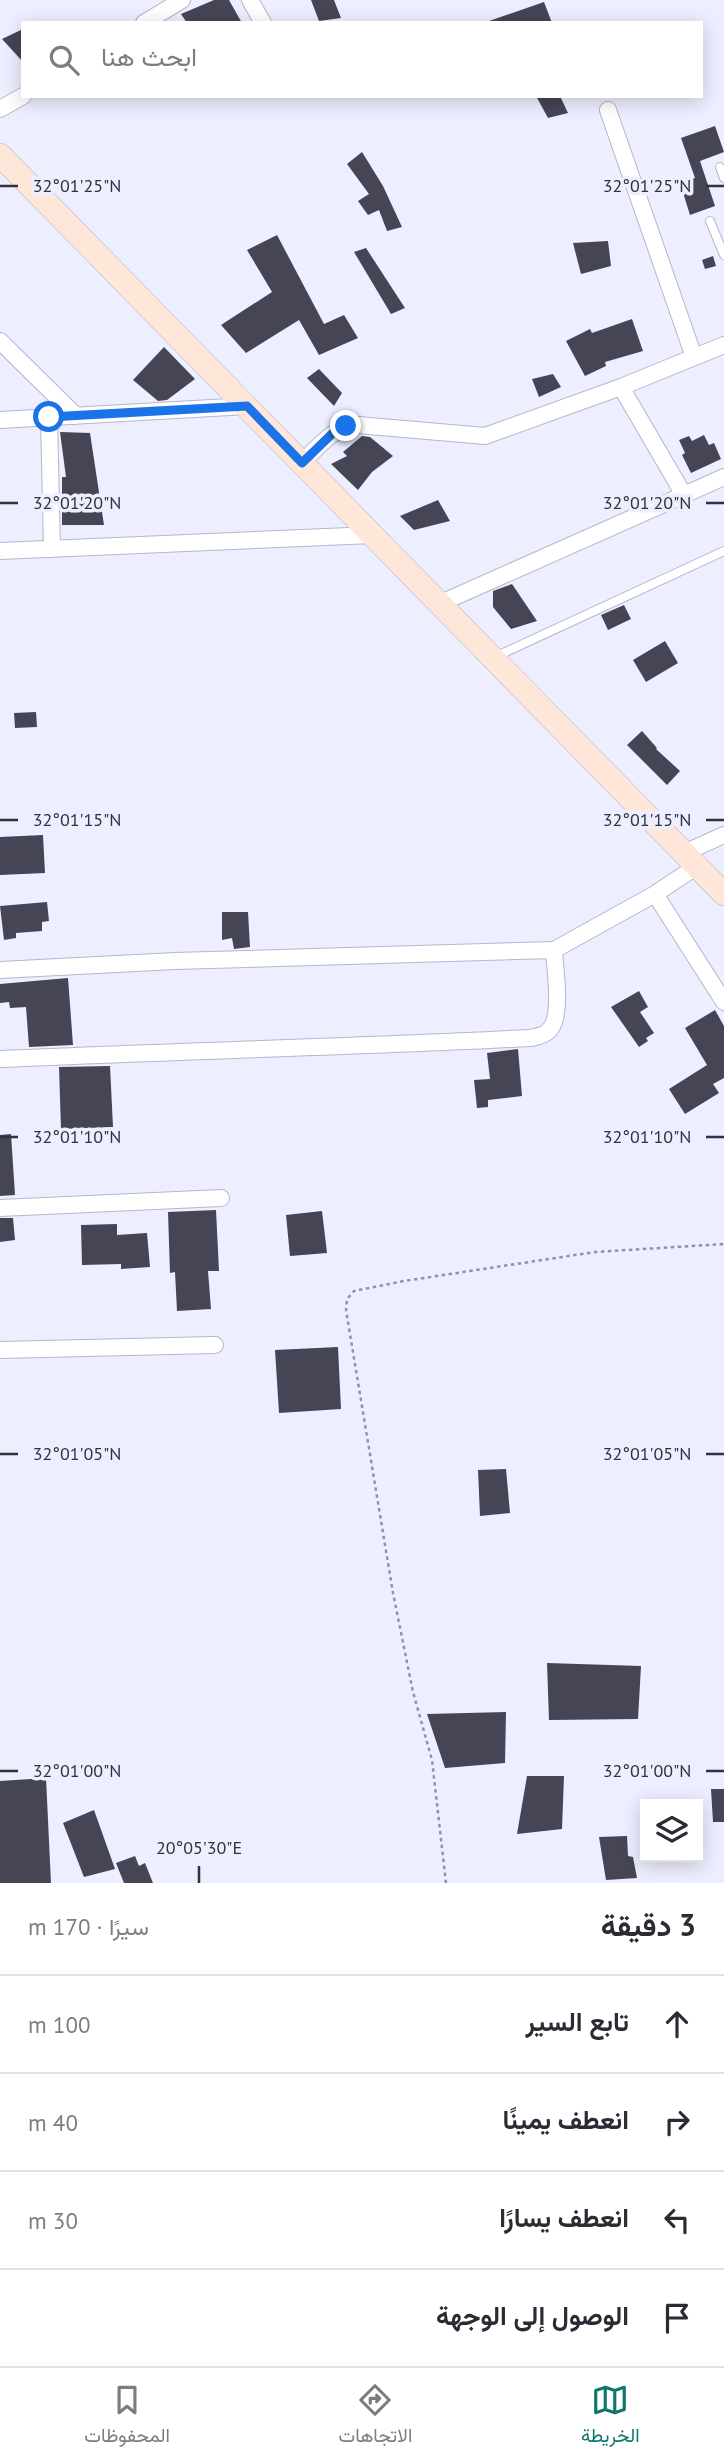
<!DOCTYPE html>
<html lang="ar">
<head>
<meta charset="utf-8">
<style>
	:root { --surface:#fff; --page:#f2f2f3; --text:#2b2b33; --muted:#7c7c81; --line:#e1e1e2; --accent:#0f766e }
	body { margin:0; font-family:"PT Sans",Vazirmatn,sans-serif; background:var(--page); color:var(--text); direction:rtl }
	.controls { position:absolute; right:21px; bottom:21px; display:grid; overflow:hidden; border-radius:0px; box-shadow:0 4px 18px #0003 }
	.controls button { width:63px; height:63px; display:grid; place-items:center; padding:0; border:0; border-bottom:2px solid var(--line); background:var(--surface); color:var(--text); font:35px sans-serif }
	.stop { position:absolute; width:21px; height:21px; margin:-16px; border:5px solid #1a73e8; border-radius:50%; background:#fff }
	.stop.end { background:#1a73e8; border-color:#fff; box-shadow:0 2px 7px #0008 }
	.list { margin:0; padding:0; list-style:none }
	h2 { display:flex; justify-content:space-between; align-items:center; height:91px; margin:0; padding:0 28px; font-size:30px }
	h2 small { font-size:23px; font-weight:400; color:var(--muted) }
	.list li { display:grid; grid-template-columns:46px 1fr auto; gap:21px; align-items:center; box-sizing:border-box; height:98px; padding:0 28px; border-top:2px solid var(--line) }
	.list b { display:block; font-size:26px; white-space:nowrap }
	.list em { font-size:23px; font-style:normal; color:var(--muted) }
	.icon { flex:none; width:38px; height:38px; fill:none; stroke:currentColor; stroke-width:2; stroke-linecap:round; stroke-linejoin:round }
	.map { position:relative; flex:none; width:724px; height:1883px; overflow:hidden; direction:ltr }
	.search { position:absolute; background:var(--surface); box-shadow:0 4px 18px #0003; left:21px; right:21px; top:21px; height:77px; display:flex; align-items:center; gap:18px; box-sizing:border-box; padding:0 24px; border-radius:0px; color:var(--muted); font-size:26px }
	.sheet { height:483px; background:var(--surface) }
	nav { display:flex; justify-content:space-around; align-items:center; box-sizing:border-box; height:98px; border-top:2px solid var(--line); background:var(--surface); font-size:19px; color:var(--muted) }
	nav a { display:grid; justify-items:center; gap:4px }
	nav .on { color:var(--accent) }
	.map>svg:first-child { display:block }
	.building { fill:#454556 }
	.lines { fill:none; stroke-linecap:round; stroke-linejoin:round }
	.service-casing { stroke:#b5b6ca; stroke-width:10 }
	.minor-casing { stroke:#b5b6ca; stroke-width:18 }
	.secondary-casing { stroke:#b5b6ca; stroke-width:24 }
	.path { stroke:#92929f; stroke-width:2.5; stroke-dasharray:3.5 3.5; stroke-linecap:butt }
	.service { stroke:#fff; stroke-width:8 }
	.minor { stroke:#fff; stroke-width:16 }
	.secondary { stroke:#fee6d8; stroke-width:23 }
	.route { stroke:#1a73e8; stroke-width:9 }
	.ticks { fill:none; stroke:#32323a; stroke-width:2.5 }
	.ticks-label { font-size:18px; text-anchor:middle; fill:#32323a; stroke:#edeeff; stroke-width:7; stroke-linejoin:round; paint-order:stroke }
</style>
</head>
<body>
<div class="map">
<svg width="724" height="1883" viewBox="0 0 724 1883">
	<rect width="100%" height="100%" fill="#edeeff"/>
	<path class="building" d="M214 0H229L242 23H187L181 14Z
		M311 0H334L341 18 319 21Z
		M544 2 552 23H490L489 21Z
		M23 29V62L2 39Z
		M536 96H560L568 113 548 118Z
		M715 126 724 152 700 161 715 206 690 215 680 183 695 178 681 138Z
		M362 152 383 186 402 227 387 231 379 210 368 215 358 201 369 194 347 164Z
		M277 235 324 324 344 315 358 338 319 355 299 320 246 353 221 325 272 292 247 250Z
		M608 241 611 266 581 274 573 243Z
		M366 248 405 308 391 314 354 252Z
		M713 256 716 266 705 269 702 260Z
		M632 319 643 351 605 362 606 366 585 376 566 341 590 329 592 333Z
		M164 347 195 379 167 400 158 401 133 380Z
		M319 369 342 393 334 406 307 378Z
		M553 374 561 387 539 397 532 379Z
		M60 432 90 433 104 525H62V477H66Z
		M704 435 709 445 714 443 721 459 691 473 682 455 685 453 679 440 689 436 692 441Z
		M362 436 370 437 393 456 372 472 358 490 331 464 347 456 343 452Z
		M438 500 450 521 414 530 400 516Z
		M512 584 537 621 511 629 493 607V591Z
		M624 605 631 619 608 630 601 615Z
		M665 641 678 663 646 682 633 660Z
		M36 712 37 727 15 728 14 713Z
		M642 731 657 748 656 749 680 771 667 785 627 745Z
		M43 835 45 873 0 875V837Z
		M47 902 49 921 42 922V931L16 933V938L4 940 0 906Z
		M222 912H248L250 947 234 949 232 938 222 940Z
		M68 978 73 1045 29 1047 26 1007 10 1008 9 1002 0 1003V984Z
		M639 991 648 1007 640 1012 654 1033 646 1038 648 1041 639 1047 611 1007Z
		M715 1010 724 1026V1078L713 1084 719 1093 685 1114 669 1089 707 1065 685 1028Z
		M518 1049 522 1096 488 1100V1107L477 1108 474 1080 490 1079 487 1053Z
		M110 1066 113 1127 61 1129 59 1067Z
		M11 1134 15 1195 0 1196V1135Z
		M216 1210 219 1271H208L211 1309 177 1311 175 1272 170 1273 168 1212Z
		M322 1211 327 1253 290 1256 286 1215Z
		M0 1218H13L15 1240 0 1242Z
		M117 1224V1235L147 1233 150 1267 121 1269V1264L82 1265 81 1225Z
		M338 1347 341 1409 279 1413 275 1350Z
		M506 1469 510 1513 480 1516 478 1470Z
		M547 1663 641 1666 638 1719 549 1720Z
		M506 1712 505 1763 445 1768 427 1714Z
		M527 1776H564L562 1829 517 1834Z
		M46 1778 51 1883H0V1781Z
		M711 1789H724V1822H713Z
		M94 1810 115 1869 84 1877 63 1823Z
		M627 1836 628 1856 633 1857 637 1878 606 1880 599 1837Z
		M135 1856 139 1866 145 1863 153 1883H124L116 1863Z"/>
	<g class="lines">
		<defs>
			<path id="service" d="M720 167 724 178
				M710 221 724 255
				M497 656 724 551"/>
			<path id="minor" d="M250 0 263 23
				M144 23 182 0
				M0 109 23 96
				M608 110 694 357
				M0 341 76 416
				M621 387 684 495 724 477
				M49 417 52 549
				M0 420 247 406
				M302 463C319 446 333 427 358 425L485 436 621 387 724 345
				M0 551 373 535
				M441 603 684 495
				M684 853 724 835
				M655 894 724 1002
				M0 970 175 961 554 950
				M0 1059C177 1051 354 1047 531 1038 539 1036 546 1035 551 1028 562 1013 555 969 554 950L655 894 697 866
				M0 1208 221 1198
				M0 1350 215 1345"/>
			<path id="secondary" d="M0 155 724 894"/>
		</defs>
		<use href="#service" class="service-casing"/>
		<use href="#minor" class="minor-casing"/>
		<use href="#secondary" class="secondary-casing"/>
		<path class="path" d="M446 1883 432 1760 413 1692 393 1593 346 1310 347 1299 354 1291 404 1281 595 1252 724 1244"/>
		<use href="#service" class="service"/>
		<use href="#minor" class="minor"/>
		<use href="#secondary" class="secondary"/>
	</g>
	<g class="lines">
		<path class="route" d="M49 417 247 406 302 463 335 431 346 426"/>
	</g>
	<path class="ticks" d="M0 186H18M706 186H724M0 503H18M706 503H724M0 820H18M706 820H724M0 1137H18M706 1137H724M0 1454H18M706 1454H724M0 1771H18M706 1771H724M199 1866V1883"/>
	<g class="ticks-label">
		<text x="77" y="192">32°01'25"N</text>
		<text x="647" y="192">32°01'25"N</text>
		<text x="77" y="509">32°01'20"N</text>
		<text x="647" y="509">32°01'20"N</text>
		<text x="77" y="826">32°01'15"N</text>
		<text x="647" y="826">32°01'15"N</text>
		<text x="77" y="1143">32°01'10"N</text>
		<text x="647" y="1143">32°01'10"N</text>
		<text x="77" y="1460">32°01'05"N</text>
		<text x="647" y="1460">32°01'05"N</text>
		<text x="77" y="1777">32°01'00"N</text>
		<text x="647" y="1777">32°01'00"N</text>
		<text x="199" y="1854">20°05'30"E</text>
	</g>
</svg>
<div class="controls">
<button><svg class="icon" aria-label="layers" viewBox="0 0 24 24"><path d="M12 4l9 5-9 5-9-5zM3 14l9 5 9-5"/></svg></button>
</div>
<div class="stop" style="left:49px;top:417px"></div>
<div class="stop end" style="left:346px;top:426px"></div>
<div class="search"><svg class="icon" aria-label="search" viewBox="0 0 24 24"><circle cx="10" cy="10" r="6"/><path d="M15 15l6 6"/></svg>ابحث هنا</div>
</div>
<section class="sheet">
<h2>3 دقيقة<small>سيرًا · 170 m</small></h2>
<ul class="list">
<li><svg class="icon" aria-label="ahead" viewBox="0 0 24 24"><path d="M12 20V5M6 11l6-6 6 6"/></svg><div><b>تابع السير</b></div><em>100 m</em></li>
<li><svg class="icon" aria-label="right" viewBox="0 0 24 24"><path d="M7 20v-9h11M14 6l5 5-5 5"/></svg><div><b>انعطف يمينًا</b></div><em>40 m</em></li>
<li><svg class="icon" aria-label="left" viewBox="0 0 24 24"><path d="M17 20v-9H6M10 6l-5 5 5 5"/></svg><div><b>انعطف يسارًا</b></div><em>30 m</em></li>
<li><svg class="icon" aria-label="arrive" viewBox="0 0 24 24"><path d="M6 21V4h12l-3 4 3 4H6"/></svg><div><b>الوصول إلى الوجهة</b></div></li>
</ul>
</section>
<nav>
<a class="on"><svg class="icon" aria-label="map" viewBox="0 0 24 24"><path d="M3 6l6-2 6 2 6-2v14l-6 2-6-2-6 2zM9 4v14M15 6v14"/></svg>الخريطة</a>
<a><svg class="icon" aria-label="directions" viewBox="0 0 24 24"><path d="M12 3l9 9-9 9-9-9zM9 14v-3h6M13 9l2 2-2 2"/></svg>الاتجاهات</a>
<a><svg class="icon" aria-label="saved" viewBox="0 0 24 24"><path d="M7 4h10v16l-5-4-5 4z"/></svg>المحفوظات</a>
</nav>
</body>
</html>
